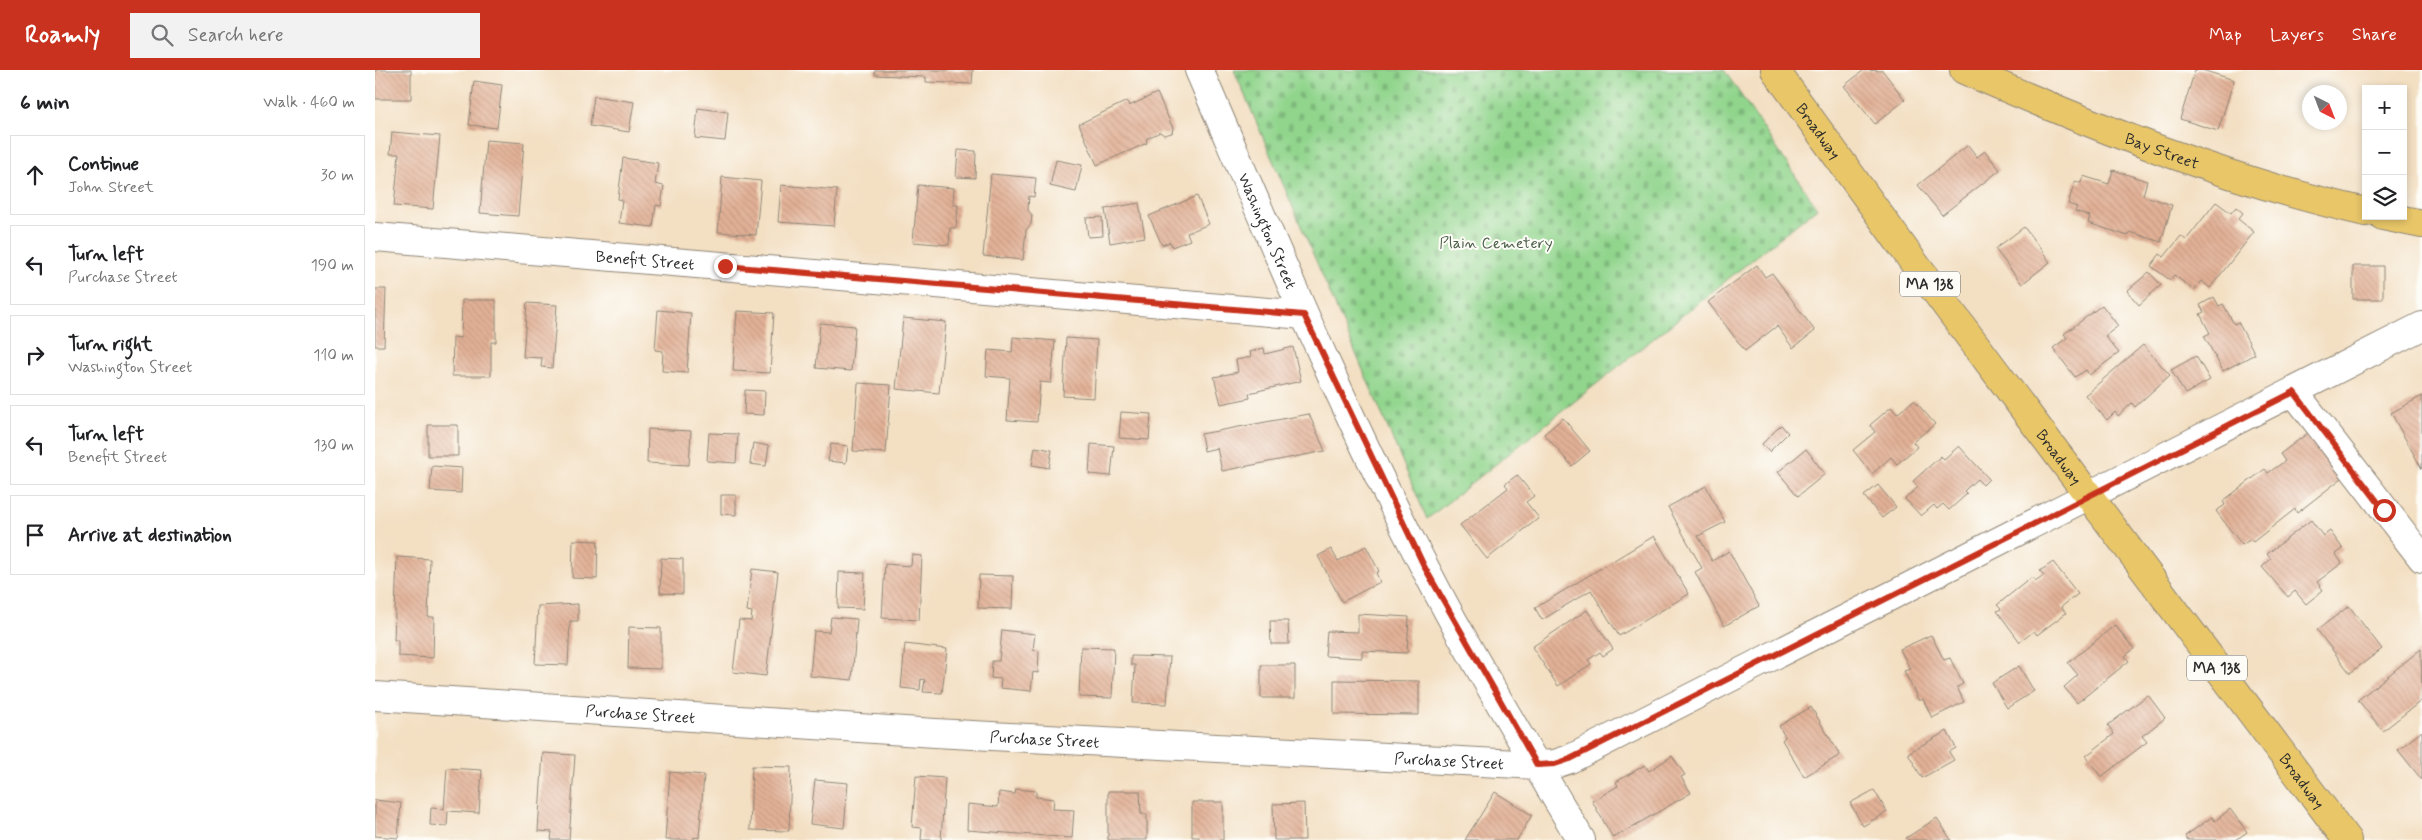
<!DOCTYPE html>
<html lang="en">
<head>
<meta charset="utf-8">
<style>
	:root { --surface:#fff; --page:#f2f2f2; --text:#202124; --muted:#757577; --line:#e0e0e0; --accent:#c8321e }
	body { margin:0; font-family:Mynerve,sans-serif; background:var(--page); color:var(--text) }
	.controls { position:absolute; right:15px; top:15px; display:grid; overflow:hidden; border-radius:0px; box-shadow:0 2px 8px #0003 }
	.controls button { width:45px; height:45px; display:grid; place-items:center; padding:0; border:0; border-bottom:1px solid var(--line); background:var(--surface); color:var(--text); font:25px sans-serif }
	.compass { position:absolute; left:1927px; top:15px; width:45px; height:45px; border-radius:50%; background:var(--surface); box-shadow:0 2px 8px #0003; rotate:138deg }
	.stop { position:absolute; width:15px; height:15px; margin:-11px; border:4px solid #c8321e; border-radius:50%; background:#fff }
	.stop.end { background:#c8321e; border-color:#fff; box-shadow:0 1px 5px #0008 }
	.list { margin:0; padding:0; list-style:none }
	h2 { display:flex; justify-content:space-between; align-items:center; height:65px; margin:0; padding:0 20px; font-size:21px }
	h2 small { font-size:16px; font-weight:400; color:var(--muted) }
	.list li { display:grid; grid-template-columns:32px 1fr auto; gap:15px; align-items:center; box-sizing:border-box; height:80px; margin:0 10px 10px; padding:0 10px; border:1px solid var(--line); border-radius:0px }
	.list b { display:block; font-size:19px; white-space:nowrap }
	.list p { margin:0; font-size:16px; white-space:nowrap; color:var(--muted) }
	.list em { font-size:16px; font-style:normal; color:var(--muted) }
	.icon { flex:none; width:28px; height:28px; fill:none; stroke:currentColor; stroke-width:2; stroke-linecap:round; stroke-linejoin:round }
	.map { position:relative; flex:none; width:2047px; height:770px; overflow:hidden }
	header { display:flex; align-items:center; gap:30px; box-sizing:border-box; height:70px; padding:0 25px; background:var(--accent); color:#fff }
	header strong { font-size:24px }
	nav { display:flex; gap:28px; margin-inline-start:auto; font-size:18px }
	.search { width:350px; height:45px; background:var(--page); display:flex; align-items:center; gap:12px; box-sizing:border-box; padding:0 18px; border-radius:0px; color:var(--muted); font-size:19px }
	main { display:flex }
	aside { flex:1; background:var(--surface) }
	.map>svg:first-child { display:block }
	.cemetery { fill:url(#cemetery-stones); stroke:#5e805c }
	.building { fill:url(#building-back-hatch) }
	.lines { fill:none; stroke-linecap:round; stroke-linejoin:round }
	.minor-casing { stroke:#8f8576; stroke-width:30 }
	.major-casing { stroke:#8f8576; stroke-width:30 }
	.minor { stroke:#fff; stroke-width:28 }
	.major { stroke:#e9c769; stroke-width:28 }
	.route { stroke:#c8321e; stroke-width:6 }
	.labels { text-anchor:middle; stroke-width:4; stroke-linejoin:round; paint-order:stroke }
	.shield { fill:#fdfcf7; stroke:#6a6a68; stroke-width:1 }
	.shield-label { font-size:15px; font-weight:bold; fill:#2b2b2b }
	.street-label { font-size:16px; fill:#2b2b2b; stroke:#fdfcf7 }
	.park-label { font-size:16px; fill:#4a5e48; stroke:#fdfcf7 }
</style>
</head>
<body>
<header>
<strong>Roamly</strong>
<div class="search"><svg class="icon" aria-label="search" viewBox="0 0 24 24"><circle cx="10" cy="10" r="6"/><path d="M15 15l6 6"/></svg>Search here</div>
<nav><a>Map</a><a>Layers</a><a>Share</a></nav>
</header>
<main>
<aside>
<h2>6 min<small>Walk · 460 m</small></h2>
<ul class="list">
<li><svg class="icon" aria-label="ahead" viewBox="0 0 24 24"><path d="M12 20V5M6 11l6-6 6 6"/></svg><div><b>Continue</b><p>John Street</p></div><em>30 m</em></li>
<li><svg class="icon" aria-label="left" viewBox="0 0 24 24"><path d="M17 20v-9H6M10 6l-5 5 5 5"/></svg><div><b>Turn left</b><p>Purchase Street</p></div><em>190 m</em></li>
<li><svg class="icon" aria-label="right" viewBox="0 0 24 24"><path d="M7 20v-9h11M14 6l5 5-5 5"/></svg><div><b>Turn right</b><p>Washington Street</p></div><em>110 m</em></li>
<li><svg class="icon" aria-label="left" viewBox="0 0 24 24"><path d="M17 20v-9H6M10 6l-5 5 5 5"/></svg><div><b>Turn left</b><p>Benefit Street</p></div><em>130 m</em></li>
<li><svg class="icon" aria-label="arrive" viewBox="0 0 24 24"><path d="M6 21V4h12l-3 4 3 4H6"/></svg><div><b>Arrive at destination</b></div></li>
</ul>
</aside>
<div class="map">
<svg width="2047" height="770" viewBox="0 0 2047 770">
	<defs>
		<pattern id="cemetery-stones" width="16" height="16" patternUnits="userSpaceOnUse" patternTransform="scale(1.25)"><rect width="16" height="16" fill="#91d58d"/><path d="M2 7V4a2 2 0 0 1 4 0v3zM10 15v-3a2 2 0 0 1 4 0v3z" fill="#7db77a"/></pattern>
		<pattern id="building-back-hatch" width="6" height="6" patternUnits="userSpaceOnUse" patternTransform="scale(1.25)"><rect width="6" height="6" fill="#e2b196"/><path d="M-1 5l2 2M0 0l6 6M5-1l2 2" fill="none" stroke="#c29881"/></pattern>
	</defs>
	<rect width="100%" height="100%" fill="#fdfcf7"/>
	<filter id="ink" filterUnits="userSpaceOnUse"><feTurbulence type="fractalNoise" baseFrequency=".02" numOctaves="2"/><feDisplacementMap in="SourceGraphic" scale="10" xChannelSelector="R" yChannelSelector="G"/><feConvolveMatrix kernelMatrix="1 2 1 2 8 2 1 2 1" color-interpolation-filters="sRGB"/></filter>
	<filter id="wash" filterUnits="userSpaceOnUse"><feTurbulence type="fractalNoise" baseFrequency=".0096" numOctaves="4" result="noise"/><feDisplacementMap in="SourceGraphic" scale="20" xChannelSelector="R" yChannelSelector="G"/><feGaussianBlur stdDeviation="1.12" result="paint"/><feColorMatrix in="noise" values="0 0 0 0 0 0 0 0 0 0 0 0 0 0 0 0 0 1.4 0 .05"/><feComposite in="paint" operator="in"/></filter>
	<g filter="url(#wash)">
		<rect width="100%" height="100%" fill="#f3dfc2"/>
		<path class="cemetery" d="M859 0H1349L1442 138 1052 449Z"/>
		<g id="blocks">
			<path class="building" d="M0 0H36V29H0Z
				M500 0H598L597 14 551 12V7L500 5Z
				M1489 0 1508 1 1530 30 1500 54 1469 16Z
				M1820 0H1827L1859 10 1843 61 1805 49Z
				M99 11 127 15 122 58 94 55Z
				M782 23 798 58 797 63 789 65 785 62 771 69 772 73 722 95 704 54 752 31 754 36Z
				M219 26 259 32 254 62 215 56Z
				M323 38 353 42 350 71 320 68Z
				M17 62 65 66 58 139 19 136 24 84H15Z
				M111 70 149 73 143 146 105 143Z
				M1593 75 1602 87 1610 81 1625 100 1567 145 1543 115Z
				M583 80 601 81 600 108 581 107Z
				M248 88 283 93 280 114 289 116 286 136 281 135 278 157 244 153 247 130 243 129Z
				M681 90 707 95 701 122 675 116Z
				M1738 100 1772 111 1768 125 1797 135 1786 172 1755 162 1753 166 1713 153 1715 146 1700 141 1702 137 1693 134 1700 111 1706 113 1708 106 1734 114Z
				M616 104 661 108 659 127 654 126 653 140 657 145 656 154 651 160 648 190 608 186Z
				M347 107 386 111 381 165 343 162Z
				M406 115 462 120 459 156 403 152Z
				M543 115 579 118 578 135H583L581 158H575L574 175 538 172Z
				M822 126 834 154 812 163 815 170 797 177 795 172 787 175 774 146Z
				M1841 132 1856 143 1861 137 1868 143 1863 149 1879 162 1835 218 1826 211 1819 220 1799 205 1795 210 1776 196 1785 184 1789 187 1806 166 1811 170Z
				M764 133 770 167 735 173 730 139Z
				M727 147 728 166 713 167 711 148Z
				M1649 157 1675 192 1647 214 1620 179Z
				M1382 195 1390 207 1397 203 1440 261 1418 278 1402 256 1370 281 1333 232Z
				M1978 196H2008V229H1978Z
				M1774 202 1786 215 1764 235 1752 221Z
				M0 219H11L9 276H0Z
				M1839 227 1844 236 1848 234 1859 254 1863 252 1880 284 1848 301 1829 266 1835 263 1825 244 1829 242 1825 235Z
				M87 230H121V272H116V306H77L78 267 86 268Z
				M152 233 182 235 177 298 166 297 167 288 148 287Z
				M1727 235 1743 256 1730 266 1744 283 1714 305 1711 300 1700 307 1678 278 1692 268 1689 264Z
				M283 240 316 243 312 303 287 301 288 281 280 280Z
				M362 241 399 243 395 303 358 301Z
				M528 248 571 252 564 323 521 319Z
				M445 253 480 256 476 301 441 298Z
				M638 267 680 271 676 313 665 312 662 352 632 350 635 308 611 306 613 280 637 282Z
				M691 268 722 270 719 328 688 326Z
				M1768 275 1795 305 1760 337 1757 333 1743 346 1740 342 1732 350 1710 325Z
				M918 277 926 311 874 323 875 328 846 334 839 307 863 302 861 290 876 287 875 282 889 278 890 284Z
				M1821 286 1835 310 1810 324 1796 300Z
				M483 313 516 315 511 383 478 381Z
				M370 320 390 321 389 345 369 344Z
				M2047 326V399L2016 343Z
				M1539 330 1560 354 1538 372 1542 377 1522 394 1516 387 1497 404 1478 380 1500 362 1495 355 1516 337 1522 344Z
				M746 342 776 344 774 370 744 368Z
				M934 344 950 381 847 401 842 378 829 381 826 364Z
				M1188 348 1215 381 1197 396 1169 364Z
				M53 355H83V386H53Z
				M1406 355 1413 363 1394 382 1387 374Z
				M273 359 316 361 314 395 272 393Z
				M334 363 363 364 361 393 332 391Z
				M1933 363 1967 408 1922 443 1920 439 1878 472 1876 469 1867 475 1841 441 1850 435 1848 431 1890 399 1893 403 1910 391 1905 384Z
				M378 373 394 376 391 396 375 394Z
				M456 374 473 376 471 393 453 391Z
				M716 374 739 376 736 406 714 404Z
				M1584 376 1614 409 1608 415 1602 409 1589 421 1592 424 1574 440 1568 434 1562 439 1559 435 1546 446 1530 429 1543 417 1538 411 1566 386 1569 389Z
				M660 377 677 380 674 398 657 395Z
				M1431 379 1450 404 1423 426 1403 402Z
				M57 396 87 398 86 423 55 421Z
				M1142 405 1159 426 1151 432 1164 448 1112 489 1085 455 1133 418 1130 414Z
				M1503 415 1521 437 1507 448 1489 426Z
				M1331 416 1350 452 1323 466 1337 491 1354 481 1384 536 1349 556 1320 502 1327 498 1293 437Z
				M346 425H361V445L346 444Z
				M1936 450 1948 466 1955 461 1968 479 1961 484 1967 493 1942 512 1948 520 1931 534 1920 521 1913 527 1887 497 1896 489 1892 484Z
				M1279 466 1314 524 1244 566 1216 520 1167 550 1160 538Z
				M198 470 223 471 222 509 197 508Z
				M991 476 1004 501 1001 503 1005 512 967 532 943 486 956 479 963 491Z
				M537 485 547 486 544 550 507 548 510 494 536 496Z
				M22 487 55 489 53 547H59L58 588 23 586V570H19Z
				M286 488 308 489V524L285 523Z
				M1678 492 1703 524 1686 537 1691 543 1662 565 1659 561 1645 572 1622 541 1626 539 1622 535 1657 507 1660 511 1669 505 1665 501Z
				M377 499 403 502 391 606 358 602 364 550 376 551 377 542 372 541Z
				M464 502 490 503 488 539 463 538Z
				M604 505 638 506 637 539 603 538Z
				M203 534V551H195L193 595 160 594 163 536Z
				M1974 536 2007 579 1975 603 1942 560Z
				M1212 540 1238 579 1228 586 1225 582 1213 590 1216 594 1183 616 1157 577Z
				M983 544 1034 547 1032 583 987 581V588L950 586 952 561 983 562Z
				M456 547 482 549 477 610 435 606 439 561 454 562Z
				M895 551H913L914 574H896Z
				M1740 555 1759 579 1750 586 1754 591 1702 633 1689 617 1703 605 1693 593Z
				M254 557 286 558V599L253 598Z
				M627 560 660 564 658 580 664 581 663 603 658 602 656 621 625 618 626 609 616 608 617 591H624Z
				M1556 565 1569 590 1575 588 1588 614 1582 617 1589 632 1557 648 1548 629 1544 631 1529 601 1535 599 1525 579Z
				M530 574 572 579 567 623 548 622 550 610 546 609 545 620 526 618Z
				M706 577 739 578 737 628 704 627Z
				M2046 579 2047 630 2008 661 1983 630Z
				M756 586 795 587 792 634 758 633 760 595H756Z
				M886 595H920V628H886Z
				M1644 596 1659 621 1632 638 1617 613Z
				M959 610 1044 611V645L959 644Z
				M1773 625 1790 648 1767 666 1772 672 1726 707 1711 686 1739 664 1733 655Z
				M1436 637 1465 685 1429 707 1407 670 1410 667 1404 656Z
				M1572 661 1581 678 1574 682 1579 690 1547 708 1533 683Z
				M2047 661V710L2023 680Z
				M168 683 200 685 194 770H176L177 762 163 761Z
				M1297 686 1310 705 1306 707 1316 723 1238 768 1217 731 1243 716 1241 712 1270 695 1274 701Z
				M377 696 416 697 414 761 375 760Z
				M72 698 107 700 104 743 73 741 72 756 55 755 56 738 69 739Z
				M295 702 329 705 324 768 319 767V770H290Z
				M541 706 570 708 566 770H546L547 758 537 757Z
				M440 710 473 713 469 758 435 754Z
				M641 719 661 721V727L679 729 678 739 699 740 697 768 592 760 593 734 623 737 624 722 640 724Z
				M1499 720 1512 742 1488 756 1475 733Z
				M733 721H765L766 744H772V770H733Z
				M1120 722 1157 745 1142 770H1090Z
				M0 730 26 733 23 768 0 766Z
				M817 732H848V770H824V767H817Z
				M929 733 930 770H899L898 734Z
				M1855 739 1872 762 1861 770H1813L1810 766 1837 747 1840 751Z
				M1562 748 1576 770H1533L1531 768Z"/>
		</g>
	</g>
	<g filter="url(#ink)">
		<use href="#blocks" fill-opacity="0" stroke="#8f8576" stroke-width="1"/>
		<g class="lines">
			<defs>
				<g id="minor">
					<path id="s1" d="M824 0C896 167 965 335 1049 496 1097 590 1153 680 1206 770"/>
					<path id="s2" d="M0 167 929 245"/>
					<path d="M1919 322 2047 488"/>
					<path id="s3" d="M0 626 560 663 1162 695 1180 694 1195 689 2047 256"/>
				</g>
				<g id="major">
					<path id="s4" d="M1400 0 1537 190 1972 770"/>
					<path id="s5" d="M1589 0C1719 56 1852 111 1991 142"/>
					<path d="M2008 146 2047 154"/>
				</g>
			</defs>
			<use href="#minor" class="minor-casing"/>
			<use href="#major" class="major-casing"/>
			<use href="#minor" class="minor"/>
			<use href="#major" class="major"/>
		</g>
	</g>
	<g class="lines" filter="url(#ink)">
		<path class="route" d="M350 196 929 245 1050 498 1162 695 1180 694 1195 689 1919 322 2009 440"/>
	</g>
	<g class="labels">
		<g class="shield">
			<rect x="1525" y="201.5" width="60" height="25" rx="4"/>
			<rect x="1812" y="585.5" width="60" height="25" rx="4"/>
		</g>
		<g class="shield-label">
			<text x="1555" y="219">MA 138</text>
			<text x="1842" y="603">MA 138</text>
		</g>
		<g class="street-label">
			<text dy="6" stroke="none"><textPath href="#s4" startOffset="75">Broadway</textPath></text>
			<text dy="6" stroke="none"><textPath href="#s5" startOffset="214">Bay Street</textPath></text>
			<text dy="6" stroke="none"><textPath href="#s1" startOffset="175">Washington Street</textPath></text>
			<text dy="6" stroke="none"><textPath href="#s2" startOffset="271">Benefit Street</textPath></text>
			<text dy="6" stroke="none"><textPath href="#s4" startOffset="480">Broadway</textPath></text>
			<text dy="6" stroke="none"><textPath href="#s3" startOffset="266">Purchase Street</textPath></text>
			<text dy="6" stroke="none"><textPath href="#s3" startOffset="671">Purchase Street</textPath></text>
			<text dy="6" stroke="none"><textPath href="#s3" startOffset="1076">Purchase Street</textPath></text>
			<text dy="6" stroke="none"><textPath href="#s4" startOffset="885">Broadway</textPath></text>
		</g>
		<g class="park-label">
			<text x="1121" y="178">Plain Cemetery</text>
		</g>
	</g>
</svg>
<div class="controls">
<button>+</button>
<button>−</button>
<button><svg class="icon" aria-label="layers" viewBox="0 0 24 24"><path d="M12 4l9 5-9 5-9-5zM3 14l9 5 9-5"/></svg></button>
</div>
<svg class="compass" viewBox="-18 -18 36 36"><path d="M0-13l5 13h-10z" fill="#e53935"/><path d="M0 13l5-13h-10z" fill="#757577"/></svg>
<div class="stop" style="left:2009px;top:440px"></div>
<div class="stop end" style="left:350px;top:196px"></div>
</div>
</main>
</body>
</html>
